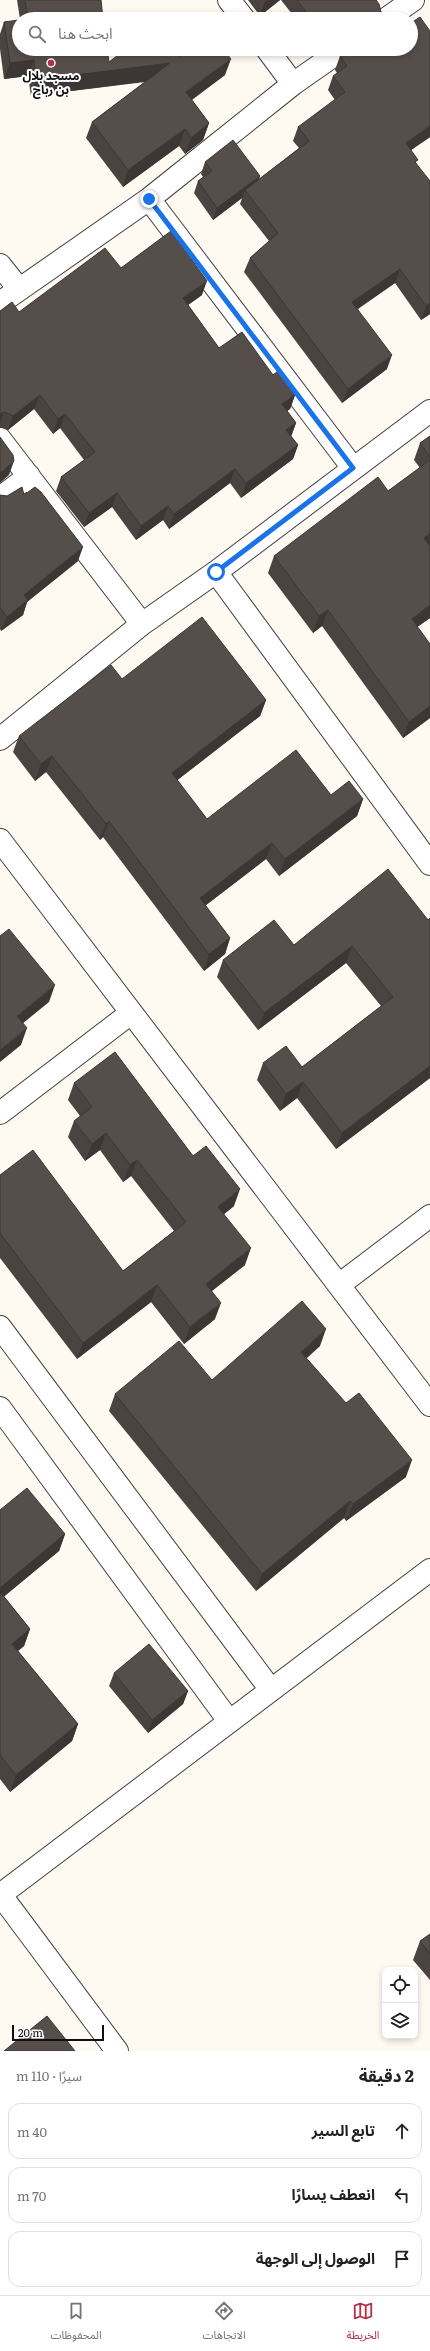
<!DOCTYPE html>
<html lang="ar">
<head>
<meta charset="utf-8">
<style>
	:root { --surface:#fff; --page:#f6f6f6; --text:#202124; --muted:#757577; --line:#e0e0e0; --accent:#b43044 }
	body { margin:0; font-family:Literata,"Noto Sans Arabic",serif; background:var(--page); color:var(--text); direction:rtl }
	.controls { position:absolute; right:12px; bottom:12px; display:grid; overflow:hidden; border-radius:8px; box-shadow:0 2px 6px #0003 }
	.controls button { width:36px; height:36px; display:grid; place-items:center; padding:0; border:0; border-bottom:1px solid var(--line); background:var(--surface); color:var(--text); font:20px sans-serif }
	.scale { position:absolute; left:12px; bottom:10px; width:92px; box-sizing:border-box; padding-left:4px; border:2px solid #0e0e0e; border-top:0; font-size:11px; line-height:14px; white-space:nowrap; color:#0e0e0e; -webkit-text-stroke:3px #fff; paint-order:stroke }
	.stop { position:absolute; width:12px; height:12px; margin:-9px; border:3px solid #1a73e8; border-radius:50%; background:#fff }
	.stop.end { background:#1a73e8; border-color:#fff; box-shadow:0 1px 4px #0008 }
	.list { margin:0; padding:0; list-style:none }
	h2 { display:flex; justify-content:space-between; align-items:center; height:52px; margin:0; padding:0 16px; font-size:17px }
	h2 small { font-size:13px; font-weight:400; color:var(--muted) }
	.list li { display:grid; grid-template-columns:26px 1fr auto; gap:12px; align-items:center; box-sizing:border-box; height:56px; margin:0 8px 8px; padding:0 8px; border:1px solid var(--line); border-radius:12px }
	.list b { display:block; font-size:15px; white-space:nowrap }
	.list em { font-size:13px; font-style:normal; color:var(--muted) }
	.icon { flex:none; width:22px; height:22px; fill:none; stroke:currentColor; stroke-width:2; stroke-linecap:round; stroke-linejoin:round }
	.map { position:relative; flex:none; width:430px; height:2051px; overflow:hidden; direction:ltr }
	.search { position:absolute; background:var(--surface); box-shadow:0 2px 6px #0003; left:12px; right:12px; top:12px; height:44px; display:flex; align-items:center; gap:10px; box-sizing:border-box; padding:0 14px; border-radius:22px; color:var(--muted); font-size:15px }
	.sheet { height:244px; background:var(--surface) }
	nav { display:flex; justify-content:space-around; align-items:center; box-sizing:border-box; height:56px; border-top:1px solid var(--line); background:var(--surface); font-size:11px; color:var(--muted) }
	nav a { display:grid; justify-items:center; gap:2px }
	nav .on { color:var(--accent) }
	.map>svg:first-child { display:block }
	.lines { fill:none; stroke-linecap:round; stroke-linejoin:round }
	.street-casing { stroke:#414141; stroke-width:24 }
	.street { stroke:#fff; stroke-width:22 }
	.wall { fill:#4a4340 }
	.shaded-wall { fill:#3c3734 }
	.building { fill:#564e4b; stroke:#3c3734 }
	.route { stroke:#1a73e8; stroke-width:5 }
	.poi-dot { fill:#b43044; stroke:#fff; stroke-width:1.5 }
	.labels { text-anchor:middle; stroke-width:4; stroke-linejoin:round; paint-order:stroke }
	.poi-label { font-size:12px; font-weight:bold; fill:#0e0e0e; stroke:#fff }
</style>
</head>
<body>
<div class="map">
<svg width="430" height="2051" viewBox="0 0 430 2051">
	<rect width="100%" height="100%" fill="#fefaf1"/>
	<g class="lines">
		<defs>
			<path id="street" d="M229 0 244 19
				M386 19 413 0
				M267 49 293 84
				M149 199 353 468
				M0 265 19 289
				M0 303 149 199 293 84 343 49
				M0 439 142 624
				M0 498 29 476
				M216 572 430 864
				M0 739 142 624 216 572 430 411
				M0 840 430 1405
				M0 1113 131 1013
				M339 1285 430 1216
				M0 1327 271 1690
				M0 1408 229 1721
				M0 1894 117 2051
				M0 1895 430 1570"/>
		</defs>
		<use href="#street" class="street-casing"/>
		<use href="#street" class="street"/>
	</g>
	<path class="wall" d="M17 0H101L103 19H20Z
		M248 0H280L260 16Z
		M281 0H376L381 12 391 19H296Z
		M4 22 109 62 180 57 225 75 192 100 209 123 203 140 185 154 179 146 123 187 86 138 92 122 145 82 31 96 28 76 4 79 0 49V34Z
		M430 31V137L411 150 417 165 430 314 421 320 395 283 358 309 387 369 342 403 244 272 250 258 269 241 240 204 242 198 213 220 194 193 198 181 203 177 201 174 205 162 260 176 259 179 299 148 293 141 298 127 335 100 328 90 333 76 337 73 335 70 340 56Z
		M121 268 202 295 188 305 219 348 273 375 295 395 290 409 287 411 296 423 291 436 298 445 293 459 241 498 230 483 169 529 163 520 136 540 112 507 84 527 56 491 61 477 84 460 60 428 53 434 34 409 8 430 0 427V311L19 312Z
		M430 436V618L417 627 430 718 403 738 322 626 313 633 268 573 274 556 388 491 420 468 414 460 420 443Z
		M0 495 7 496 24 495 78 561 27 602 23 615 1 631 0 629Z
		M122 679 266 700 260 716 177 780 207 819 331 795 363 799 357 816 279 876 266 859 205 906 230 938 225 954 204 971 103 837 100 840 46 772 35 781 13 752 19 736Z
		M430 918V1078L336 1149 297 1098 280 1111 257 1080 263 1063 302 1067 381 1006 346 963 258 1030 217 977 223 960 294 945 428 920Z
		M74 1083 193 1156 234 1206 224 1214 245 1265 212 1291 215 1319 184 1344 151 1302 77 1359 0 1258V1175L123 1271 174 1231 131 1176 123 1182 100 1150 85 1161 68 1137 74 1121 80 1116 68 1100Z
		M320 1346 306 1358 406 1477 346 1521 344 1518 256 1591 109 1411 115 1394 212 1380Z
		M0 1510 65 1534 59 1551 4 1596 30 1629 24 1646 18 1651 78 1724 72 1741 10 1792 0 1779Z
		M114 1673 188 1691 183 1704 148 1733 109 1686Z
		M430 1934V1980L413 1960 420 1941Z"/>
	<path class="shaded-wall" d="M267 0H280L260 16 265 2Z
		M231 59 225 75 180 108 186 92Z
		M34 60 28 76 4 79 10 63Z
		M170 63 164 79 31 96 36 80Z
		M209 123 203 140 185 154 191 138Z
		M430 126V137L401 157 406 143Z
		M185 129 179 146 123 187 128 170Z
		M260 176 256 188 245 190 242 198 213 220 217 208Z
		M400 269 395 283 347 316 352 302Z
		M207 281 202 295 178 312 183 298Z
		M430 303V314L421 320 426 306Z
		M392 355 387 369 342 403 348 389Z
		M40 395 34 409 8 430 13 416Z
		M295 395 290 409 277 418 282 404Z
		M4 412 0 423V414Z
		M65 414 60 428 53 434 58 419Z
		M296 423 291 437 286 430Z
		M298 445 293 459 241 498 246 483Z
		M14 461 9 475 0 483V473Z
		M235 469 230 483 169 529 174 514Z
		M117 493 112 507 84 527 89 513Z
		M168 506 163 520 136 540 141 526Z
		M430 533V546L424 538Z
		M83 547 78 561 27 602 23 615 1 631 7 617 24 595Z
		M430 605V618L406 635 412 619Z
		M328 610 322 626 313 633 319 616Z
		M266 700 260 716 166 789 172 773Z
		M430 706V718L403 738 409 722Z
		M52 756 46 772 35 781 41 764Z
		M363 799 357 816 279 876 285 859Z
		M109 821 103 837 100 840 106 824Z
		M272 843 266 859 194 914 200 898Z
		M230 938 225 954 204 971 209 954Z
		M352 946 346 963 258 1030 264 1013Z
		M55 985 49 1002 11 1033 17 1016Z
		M27 1028 21 1045 0 1062V1050Z
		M430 1066V1078L336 1149 342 1133Z
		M303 1082 297 1098 280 1111 286 1094Z
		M106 1133 100 1150 85 1161 92 1144Z
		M137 1160 131 1176 123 1182 130 1165Z
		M240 1189 234 1206 212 1224 218 1207Z
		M251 1248 245 1265 200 1300 206 1284Z
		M157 1285 151 1302 77 1359 83 1343Z
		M221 1303 215 1319 184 1344 190 1327Z
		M326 1329 320 1346 295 1369 301 1352Z
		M412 1460 406 1477 346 1521 353 1504Z
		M350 1501 344 1518 256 1591 262 1574Z
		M65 1534 59 1551 0 1600V1588Z
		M30 1629 24 1646 6 1660 12 1644Z
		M188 1691 183 1704 148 1733 152 1720Z
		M78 1724 72 1741 10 1792 16 1775Z"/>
	<path class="building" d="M25 0H101L103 19H28Z
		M297 0H376L379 4 381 12 389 17 391 19H312Z
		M420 17 430 31V126L406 143 418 160 415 162 430 181V303L426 306 400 269 352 302 392 355 348 389 250 258 278 233 245 190 309 141 298 127 345 92 333 76 347 66 340 56 350 49H411V23Z
		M19 20V49H107L109 62 126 49H174L180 57 191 49H223L231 59 186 92 209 123 191 138 185 129 128 170 92 122 170 63 36 80 34 60 10 63 4 22Z
		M233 140 260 176 217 208 198 181 212 171 205 162Z
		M171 231 207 281 183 298 219 348 242 332 273 375 278 371 295 395 282 404 296 423 286 430 298 445 246 483 235 469 174 514 168 506 141 526 117 493 89 513 61 477 95 452 65 414 58 419 40 395 13 416 4 412 0 414V311L12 302 19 312 105 248 121 268Z
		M430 436V457L420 443Z
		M0 437 13 455 14 461 0 473Z
		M430 460V533L424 538 430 546V605L412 619 430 644V706L409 722 328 610 319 616 274 556 378 477 388 491Z
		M22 487 24 495 35 487 41 492 83 547 24 595 28 600 7 617 0 608V495L7 496Z
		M202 617 266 700 172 773 207 819 296 750 331 795 349 781 363 799 285 859 272 843 200 898 230 938 209 954 109 821 106 824 52 756 41 764 19 736 111 665 122 679Z
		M388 869 428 920 430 918V1066L342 1133 303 1082 286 1094 263 1063 286 1046 302 1067 393 997 352 946 264 1013 223 960 274 920 294 945Z
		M9 929 55 985 17 1016 27 1028 0 1050V936Z
		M115 1052 193 1156 206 1146 240 1189 218 1207 251 1248 206 1284 221 1303 190 1327 157 1285 83 1343 0 1233V1175L33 1150 123 1271 186 1222 137 1160 130 1165 106 1133 92 1144 74 1121 92 1107 74 1083Z
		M302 1301 326 1329 301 1352 346 1403 359 1393 412 1460 353 1504 350 1501 262 1574 115 1394 179 1341 212 1380Z
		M27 1488 65 1534 0 1588V1510Z
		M0 1592 30 1629 12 1644 78 1724 16 1775 0 1755Z
		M149 1644 188 1691 152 1720 114 1673Z
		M430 1934V1954L420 1941Z
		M47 2016 75 2051H4Z"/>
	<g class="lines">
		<path class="route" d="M149 199 353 468 216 572"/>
	</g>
	<circle class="poi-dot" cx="51" cy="63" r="4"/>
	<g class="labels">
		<g class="poi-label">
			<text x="51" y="80">مسجد بلال<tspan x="51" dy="14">بن رباح</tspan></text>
		</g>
	</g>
</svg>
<div class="controls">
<button><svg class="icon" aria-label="locate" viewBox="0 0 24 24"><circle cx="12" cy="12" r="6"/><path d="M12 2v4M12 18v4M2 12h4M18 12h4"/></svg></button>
<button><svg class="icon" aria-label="layers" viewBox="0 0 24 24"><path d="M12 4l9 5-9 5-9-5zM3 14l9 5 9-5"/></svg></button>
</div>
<div class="scale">20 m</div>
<div class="stop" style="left:216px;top:572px"></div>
<div class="stop end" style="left:149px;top:199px"></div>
<div class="search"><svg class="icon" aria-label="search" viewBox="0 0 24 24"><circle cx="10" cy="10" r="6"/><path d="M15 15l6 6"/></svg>ابحث هنا</div>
</div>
<section class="sheet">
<h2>2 دقيقة<small>سيرًا · 110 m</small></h2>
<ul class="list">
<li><svg class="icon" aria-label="ahead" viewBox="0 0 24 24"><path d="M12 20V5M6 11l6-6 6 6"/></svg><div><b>تابع السير</b></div><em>40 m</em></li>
<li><svg class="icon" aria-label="left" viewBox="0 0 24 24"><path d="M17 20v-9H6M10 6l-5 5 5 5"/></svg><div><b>انعطف يسارًا</b></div><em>70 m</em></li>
<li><svg class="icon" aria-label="arrive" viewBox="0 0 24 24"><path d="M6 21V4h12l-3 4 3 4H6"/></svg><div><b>الوصول إلى الوجهة</b></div></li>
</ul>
</section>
<nav>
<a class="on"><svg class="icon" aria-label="map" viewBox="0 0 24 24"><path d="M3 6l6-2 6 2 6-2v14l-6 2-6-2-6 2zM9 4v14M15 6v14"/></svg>الخريطة</a>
<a><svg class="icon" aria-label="directions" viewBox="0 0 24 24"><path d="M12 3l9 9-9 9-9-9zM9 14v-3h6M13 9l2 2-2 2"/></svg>الاتجاهات</a>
<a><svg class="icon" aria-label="saved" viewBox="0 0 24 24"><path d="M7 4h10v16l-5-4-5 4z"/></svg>المحفوظات</a>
</nav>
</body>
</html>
